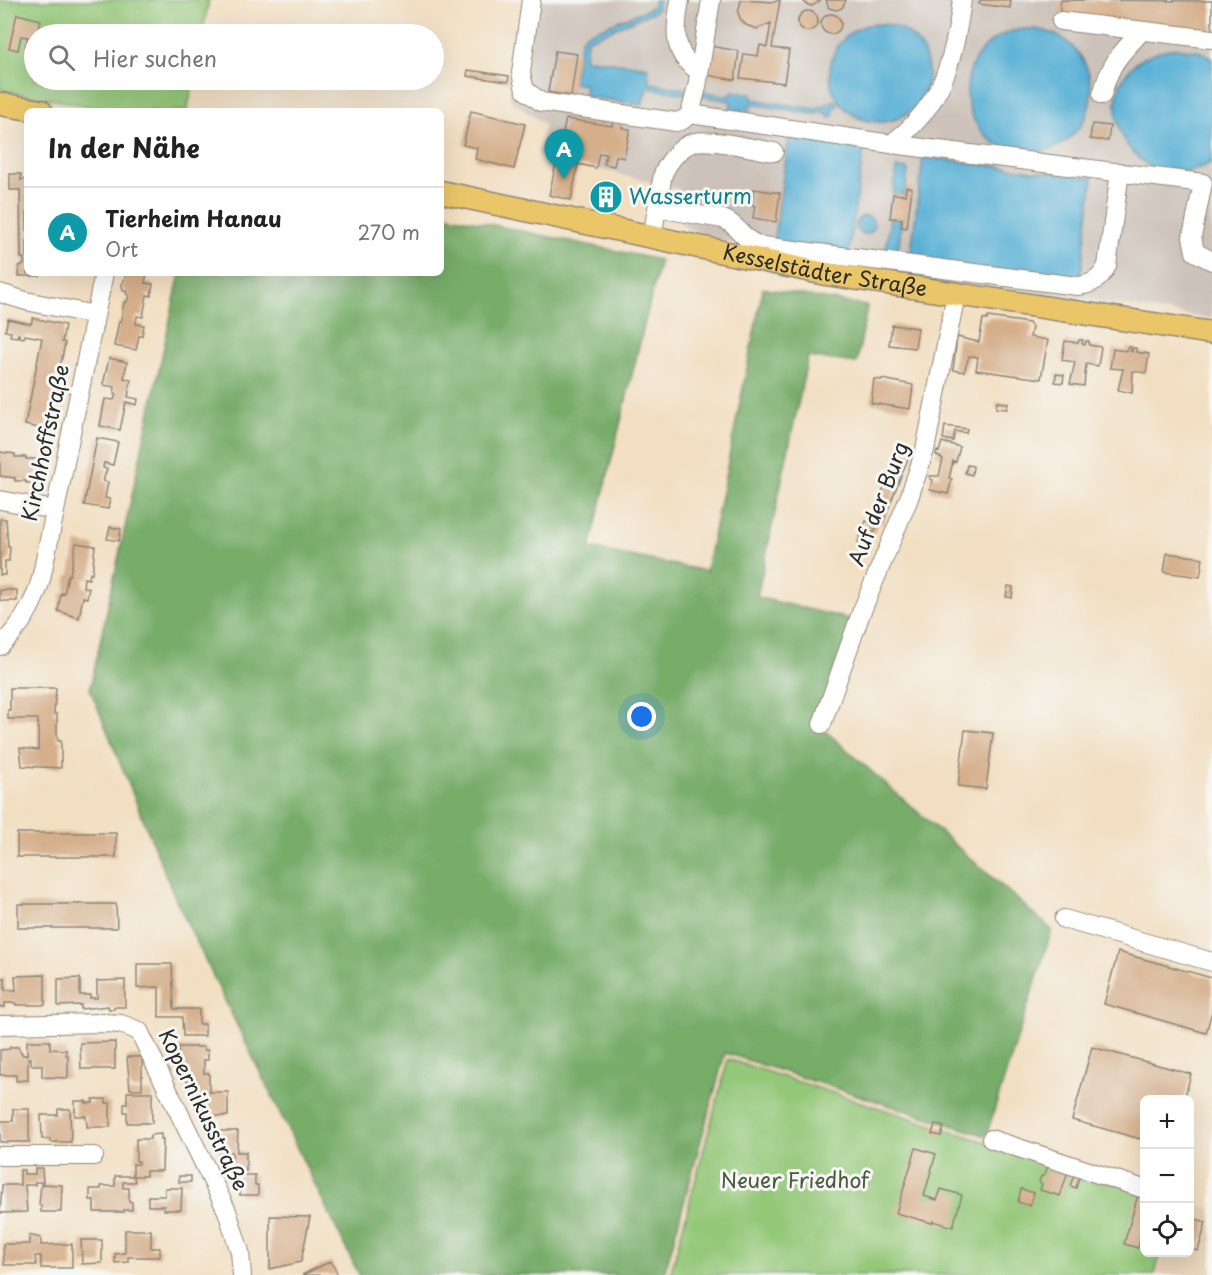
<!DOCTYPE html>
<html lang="de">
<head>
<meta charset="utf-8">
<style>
	:root { --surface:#fff; --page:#f2f2f2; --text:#222; --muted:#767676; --line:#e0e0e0; --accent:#1a73e8 }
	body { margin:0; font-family:"Playpen Sans",sans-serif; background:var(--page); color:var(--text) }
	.controls { position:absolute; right:18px; bottom:18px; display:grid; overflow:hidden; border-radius:9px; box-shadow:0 6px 24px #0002 }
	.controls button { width:54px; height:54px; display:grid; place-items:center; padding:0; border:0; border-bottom:2px solid var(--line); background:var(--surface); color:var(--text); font:30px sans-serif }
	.you { position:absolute; left:642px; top:717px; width:21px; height:21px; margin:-15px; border:4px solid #fff; border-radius:50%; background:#1a73e8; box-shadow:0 0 0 9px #1a73e833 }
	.badge { display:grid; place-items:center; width:39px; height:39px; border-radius:50%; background:var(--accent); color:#fff; font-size:20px; font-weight:700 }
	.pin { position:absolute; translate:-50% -50px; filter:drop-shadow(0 2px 3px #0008) }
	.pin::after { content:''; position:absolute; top:32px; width:21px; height:18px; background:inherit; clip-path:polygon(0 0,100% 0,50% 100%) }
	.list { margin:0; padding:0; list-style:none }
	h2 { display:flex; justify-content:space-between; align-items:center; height:78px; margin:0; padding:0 24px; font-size:26px }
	h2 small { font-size:20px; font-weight:400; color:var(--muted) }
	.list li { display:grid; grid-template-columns:39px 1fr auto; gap:18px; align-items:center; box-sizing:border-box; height:90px; padding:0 24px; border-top:2px solid var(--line) }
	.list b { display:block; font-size:22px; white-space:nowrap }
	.list p { margin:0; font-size:20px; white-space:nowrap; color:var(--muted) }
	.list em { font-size:20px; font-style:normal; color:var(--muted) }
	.icon { flex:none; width:33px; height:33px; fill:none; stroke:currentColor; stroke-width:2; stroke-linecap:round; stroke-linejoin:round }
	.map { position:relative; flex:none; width:1212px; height:1275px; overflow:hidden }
	.search { position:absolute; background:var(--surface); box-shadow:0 6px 24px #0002; left:24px; top:24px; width:420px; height:66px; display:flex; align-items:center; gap:15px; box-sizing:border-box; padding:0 21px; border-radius:33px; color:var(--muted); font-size:22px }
	.panel { position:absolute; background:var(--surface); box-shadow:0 6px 24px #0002; left:24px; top:108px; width:420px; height:168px; border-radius:9px }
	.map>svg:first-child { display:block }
	.built { fill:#e5d0b5 }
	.industrial { fill:#ccc2b9 }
	.green { fill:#94c879; stroke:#607a52; stroke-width:1.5 }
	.forest { fill:#77ac69; stroke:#516c4a; stroke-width:1.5 }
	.water { fill:#58b0d5; stroke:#426e80; stroke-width:1.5 }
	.building { fill:#d5af8b }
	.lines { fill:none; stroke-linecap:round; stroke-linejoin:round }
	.minor-casing { stroke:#8e8576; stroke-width:20 }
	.major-casing { stroke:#8e8576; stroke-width:25 }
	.minor { stroke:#fff; stroke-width:18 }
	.major { stroke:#ebc669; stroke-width:22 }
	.labels { text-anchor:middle; stroke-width:6; stroke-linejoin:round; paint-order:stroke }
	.culture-label { font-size:21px; fill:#0d838f; stroke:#f6f6f2; text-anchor:start }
	.street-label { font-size:21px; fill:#2b2b2b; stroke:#f6f6f2 }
	.park-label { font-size:21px; fill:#4a5a42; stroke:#f6f6f2 }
</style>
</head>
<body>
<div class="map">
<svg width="1212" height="1275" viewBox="0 0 1212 1275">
	<rect width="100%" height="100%" fill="#f6f6f2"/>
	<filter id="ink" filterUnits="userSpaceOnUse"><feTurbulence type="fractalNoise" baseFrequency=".0167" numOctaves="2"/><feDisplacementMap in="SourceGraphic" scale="12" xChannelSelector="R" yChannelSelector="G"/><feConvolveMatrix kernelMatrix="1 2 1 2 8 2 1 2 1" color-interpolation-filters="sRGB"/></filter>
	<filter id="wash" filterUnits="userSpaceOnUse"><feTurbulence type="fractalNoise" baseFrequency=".008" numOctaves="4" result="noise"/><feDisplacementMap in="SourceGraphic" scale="24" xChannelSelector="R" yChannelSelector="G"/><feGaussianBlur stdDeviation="1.35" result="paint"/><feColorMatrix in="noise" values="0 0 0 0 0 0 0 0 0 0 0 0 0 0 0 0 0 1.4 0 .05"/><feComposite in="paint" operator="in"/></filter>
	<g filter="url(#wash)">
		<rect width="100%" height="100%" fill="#f2dfc2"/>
		<path class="built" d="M1190 1202 1212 1209V1275H1156L1163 1253 1190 1252Z"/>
		<path class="industrial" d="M524 0H1212V319L770 252 719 240 686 228 675 216 679 190 596 168 538 155 544 124 510 100Z"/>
		<path class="green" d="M0 0H209L202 34H34V80H194L187 111H116L0 90Z
			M728 1059 1144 1193V1252L1161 1253 1154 1275H670Z"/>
		<path class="forest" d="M441 214 660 260 590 548 706 571 763 288 867 306 857 363 808 357 757 597 858 621 822 728 1052 930 986 1136 725 1053 664 1275H359L176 900 90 689 180 273H441Z"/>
		<path class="water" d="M654 0H659L657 9 653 12 587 40 585 60H589L590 59 648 67 647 74 649 75V83L731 96 733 91 752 94V99L816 109 835 100 838 106 832 110 834 115 829 118 826 112 814 114 751 104 749 112 730 109 731 101 647 88 642 105 584 96 585 85 573 83 581 39 586 34 648 9 653 6Z
			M830 73a49 49 0 1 1 98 0a49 49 0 1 1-98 0Z
			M967 91a62 62 0 1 1 124 0a62 62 0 1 1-124 0Z
			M1176 48 1198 51 1212 58V162C1123 214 1067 61 1176 48Z
			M789 138 864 149 848 255 773 243Z
			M923 157 1093 178 1080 282 910 260Z
			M896 168 908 169 905 195 893 194Z
			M856 225a9 9 0 1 1 18 0a9 9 0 1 1-18 0Z
			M890 218 902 219 897 259 885 258Z"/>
		<g id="blocks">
			<path class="building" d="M741 0 774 2 780 0 772 48 789 50 784 83 740 78 744 54 758 56 760 45 767 47 771 23 757 29 746 25 741 20 738 13Z
				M802 0H821L812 6 808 5Z
				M826 0H846L842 8 837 10 829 8Z
				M980 0H1011L1010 8 979 4Z
				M1061 0 1212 1V34L1059 15Z
				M798 21a10 10 0 1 1 20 0a10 10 0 1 1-20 0Z
				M17 14 41 20 38 34H34V50L25 48 28 37 21 36 18 50 9 48Z
				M821 24a10 10 0 1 1 20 0a10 10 0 1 1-20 0Z
				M710 46 739 51 735 80 706 75Z
				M555 51 577 54 571 96 548 92Z
				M468 70 509 76 508 82 467 76Z
				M471 111 525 124 514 169 475 159 477 148 463 145Z
				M566 119 612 126 613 119 623 121 622 128 630 129 624 158 616 156 614 166 604 164 606 154 599 153 596 168 578 164 571 200 549 195Z
				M1092 124 1110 126 1108 141 1090 139Z
				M10 174H21V180L27 179V273H40V276H19V266L24 265V258H21L20 190H10Z
				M593 197a13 13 0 1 1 26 0a13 13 0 1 1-26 0Z
				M906 187 912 188 907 228 901 227 902 219 890 218 893 194 905 195Z
				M754 189 780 193 776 222 753 218 755 206 752 205Z
				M127 273H147L145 283 153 284 151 296 147 295 143 317 137 316 136 324 144 325 142 336H139L136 350 114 346 119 321H121L124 302H127L129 295 126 294 127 291H123L122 284Z
				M988 317 1029 323 1032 327 1030 337 1048 340 1041 379 976 370 978 357 969 356 964 372 953 370 957 337 979 342 983 319 987 320Z
				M33 318 65 325 62 342 65 343 58 378 54 377 52 389 56 390 49 424H48L47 430 25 425 42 338 25 335 24 338 19 337V334H18L17 337 10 336 11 332 5 331 8 319 31 324Z
				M892 325 918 328 915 348 889 345Z
				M1079 340H1083L1082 344 1085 345 1086 341H1089V345L1101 347 1098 366 1086 364 1084 386 1070 384 1075 362 1062 360 1065 341 1078 343Z
				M1127 347H1131L1130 351 1132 352 1133 348H1136V352L1149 354 1146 373 1133 371 1132 393 1118 390 1123 369 1110 368 1113 349 1126 351Z
				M109 358 127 362 124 378 131 380 128 397 138 399 137 405 126 402 120 430 100 426 105 399 114 400 116 394H114L115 387 103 385Z
				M1056 374 1064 375 1063 383 1055 382Z
				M874 379 882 380V379L913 385 910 409 871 403Z
				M997 402 1008 403 1007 409 996 408Z
				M945 426 967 429 966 433 955 431 953 441 943 439Z
				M97 438 118 442 113 465 104 463 103 468 107 469 103 481 108 482 105 498 110 499 108 509 84 505Z
				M942 442 960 447 956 462 953 461 951 470 949 478 952 479 948 494 930 490 933 480 930 479V476H939L943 459 936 455 937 451 939 452Z
				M900 447 911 451 882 524 871 520Z
				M0 452 15 454V457H26V459H37V477H42L41 483H26V481H15V478L0 476Z
				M967 465 973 466 972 475 965 473Z
				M0 519H6L8 547H10L9 561H5V575H0Z
				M866 521 877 525 868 547 858 542Z
				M110 527 121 529 119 541 107 539Z
				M76 543 95 546 92 574 90 573 89 579 84 578 83 587 89 588 87 598 83 597 79 618 58 611 61 593 64 594 68 575H70Z
				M1167 553 1203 558 1200 577 1164 572Z
				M1008 586 1013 587 1012 598 1006 597Z
				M0 590H17V601H0Z
				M10 688H56L54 714H57V733L58 741H61V768L22 766 20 748 38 750V719H8V710H10Z
				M965 730 993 733 986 789 958 786Z
				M17 833H116V857H17Z
				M18 904H116L117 928H18Z
				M1118 952 1212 978V1011L1206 1033 1104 1004Z
				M137 964H172L174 1009H199V1024H205V1036H183L182 1017H159V987L137 988Z
				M45 975V1005H16V1003H5V1007H0V978H5V990H16L15 976Z
				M80 978V995H90V998H97V981L125 980V1007H114V1009H109L108 1006 81 1009V1005L58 1006V979Z
				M27 1041H50V1049L66 1050V1055H68V1078L42 1077V1065H31V1058H28V1080L16 1081V1075H0V1050L10 1049V1047H18L23 1055H27Z
				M115 1042V1069H81L80 1043Z
				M178 1047H204V1050H208V1060H204V1073H209V1092H228V1116H199V1092H192L191 1082H187V1073H178Z
				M1092 1047 1191 1074 1184 1100H1144V1140L1072 1120Z
				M127 1057H142V1089H130Z
				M127 1092H152V1123H127V1112H124V1104H127Z
				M93 1099H106V1103H110V1127H87L86 1116H75V1101H86V1103H93Z
				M13 1109H29V1142H0V1121H13Z
				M58 1109H70L71 1142H50V1139H42L41 1115H58Z
				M935 1124 944 1127 941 1136 932 1134Z
				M217 1131H238L237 1152H246V1171H232V1152H217Z
				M161 1134V1139H163L162 1171H146V1176H134L135 1182H123V1188H129V1202H132V1210H124V1212H94V1200H90V1189H101V1186H115V1176H133V1164H139V1161H136V1139H150V1135Z
				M916 1148 936 1154 924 1196 937 1200 941 1189 962 1195 953 1227 933 1221 932 1223 896 1213Z
				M1048 1166 1068 1172 1060 1196 1040 1190 1042 1184 1039 1182 1041 1176H1044Z
				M35 1168H42L43 1182H35V1185H25L27 1212 0 1213 2 1185H20V1170H24V1174H35Z
				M237 1175H255V1185H258V1195H240V1186H237Z
				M1074 1175 1079 1177 1076 1188 1070 1186Z
				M179 1176H191V1182H179Z
				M41 1184 62 1185 61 1212H41V1205H39Z
				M165 1188H182L181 1210H164V1206H148V1196H165Z
				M1021 1189 1034 1193 1030 1206 1018 1202Z
				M1138 1195 1144 1197V1226L1138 1248 1124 1244Z
				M270 1216 310 1217 301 1262 270 1269Z
				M1190 1217 1206 1222 1198 1251 1190 1249Z
				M125 1230H151V1248H160V1257H128V1262L115 1263V1254L125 1253Z
				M29 1235 41 1238V1245L72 1244V1268H41V1256H35L36 1265H4L3 1244H29Z
				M81 1240H102V1263L82 1264Z
				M331 1261 338 1275H302Z"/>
		</g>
	</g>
	<g filter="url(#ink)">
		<use href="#blocks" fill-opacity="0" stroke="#8e8576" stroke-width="1.5"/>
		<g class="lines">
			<defs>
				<path id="minor" d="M531 0 521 73 525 90 541 102 676 122 683 120 690 114 891 144 1203 183 1192 237 1195 252 1212 261
					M680 0C675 28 671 55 699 71
					M1061 21 1212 39
					M1102 95C1110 63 1120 54 1142 31
					M690 114 697 87 711 0
					M891 144C942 106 954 62 962 0
					M657 208 723 219C740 225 742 242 763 246L1077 286C1092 285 1100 279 1107 266L1120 172
					M652 237 663 174C669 161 680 146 695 142 711 138 756 149 774 152
					M0 293 26 301 95 315
					M0 500 55 510
					M0 646C20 628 34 604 41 579L104 273
					M822 724 861 613 909 498 925 450 956 294
					M1064 919 1212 962
					M0 1025 104 1023 121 1024 139 1031 227 1211 240 1252 242 1275
					M991 1139 1144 1189
					M0 1156H94"/>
				<g id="major">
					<path d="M0 104 41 111"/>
					<path id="s1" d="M441 192 826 274 1212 333"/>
				</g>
			</defs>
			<use href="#minor" class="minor-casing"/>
			<use href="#major" class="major-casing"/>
			<use href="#minor" class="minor"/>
			<use href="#major" class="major"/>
		</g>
	</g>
	<defs>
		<symbol id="building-disc" viewBox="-11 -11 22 22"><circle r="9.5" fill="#0f9aa8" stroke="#f6f6f2"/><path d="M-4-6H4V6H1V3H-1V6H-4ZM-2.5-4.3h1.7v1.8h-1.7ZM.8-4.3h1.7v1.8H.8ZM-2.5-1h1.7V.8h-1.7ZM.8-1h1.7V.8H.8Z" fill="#fff"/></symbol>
	</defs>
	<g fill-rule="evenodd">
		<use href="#building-disc" x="587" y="178" width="38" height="38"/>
	</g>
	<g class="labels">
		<g class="culture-label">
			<text x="629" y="204">Wasserturm</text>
		</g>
		<g class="street-label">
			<text dy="7" stroke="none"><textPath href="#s1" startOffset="392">Kesselstädter Straße</textPath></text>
			<text transform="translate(46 443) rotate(-78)" y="7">Kirchhoffstraße</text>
			<text transform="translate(879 504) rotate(-69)" y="7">Auf der Burg</text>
			<text transform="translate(203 1110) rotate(64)" y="7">Kopernikusstraße</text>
		</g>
		<g class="park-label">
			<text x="795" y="1188">Neuer Friedhof</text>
		</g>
	</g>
</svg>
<div class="controls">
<button>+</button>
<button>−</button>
<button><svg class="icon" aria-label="locate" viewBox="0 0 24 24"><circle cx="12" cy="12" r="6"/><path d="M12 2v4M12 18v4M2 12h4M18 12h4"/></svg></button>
</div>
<div class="you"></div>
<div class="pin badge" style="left:564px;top:179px;background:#0f9aa8">A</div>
<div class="search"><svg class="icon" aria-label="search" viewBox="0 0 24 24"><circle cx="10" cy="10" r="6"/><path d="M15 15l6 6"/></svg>Hier suchen</div>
<section class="panel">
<h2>In der Nähe<small></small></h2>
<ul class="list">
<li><span class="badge" style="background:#0f9aa8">A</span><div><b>Tierheim Hanau</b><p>Ort</p></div><em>270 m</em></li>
</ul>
</section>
</div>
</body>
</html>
